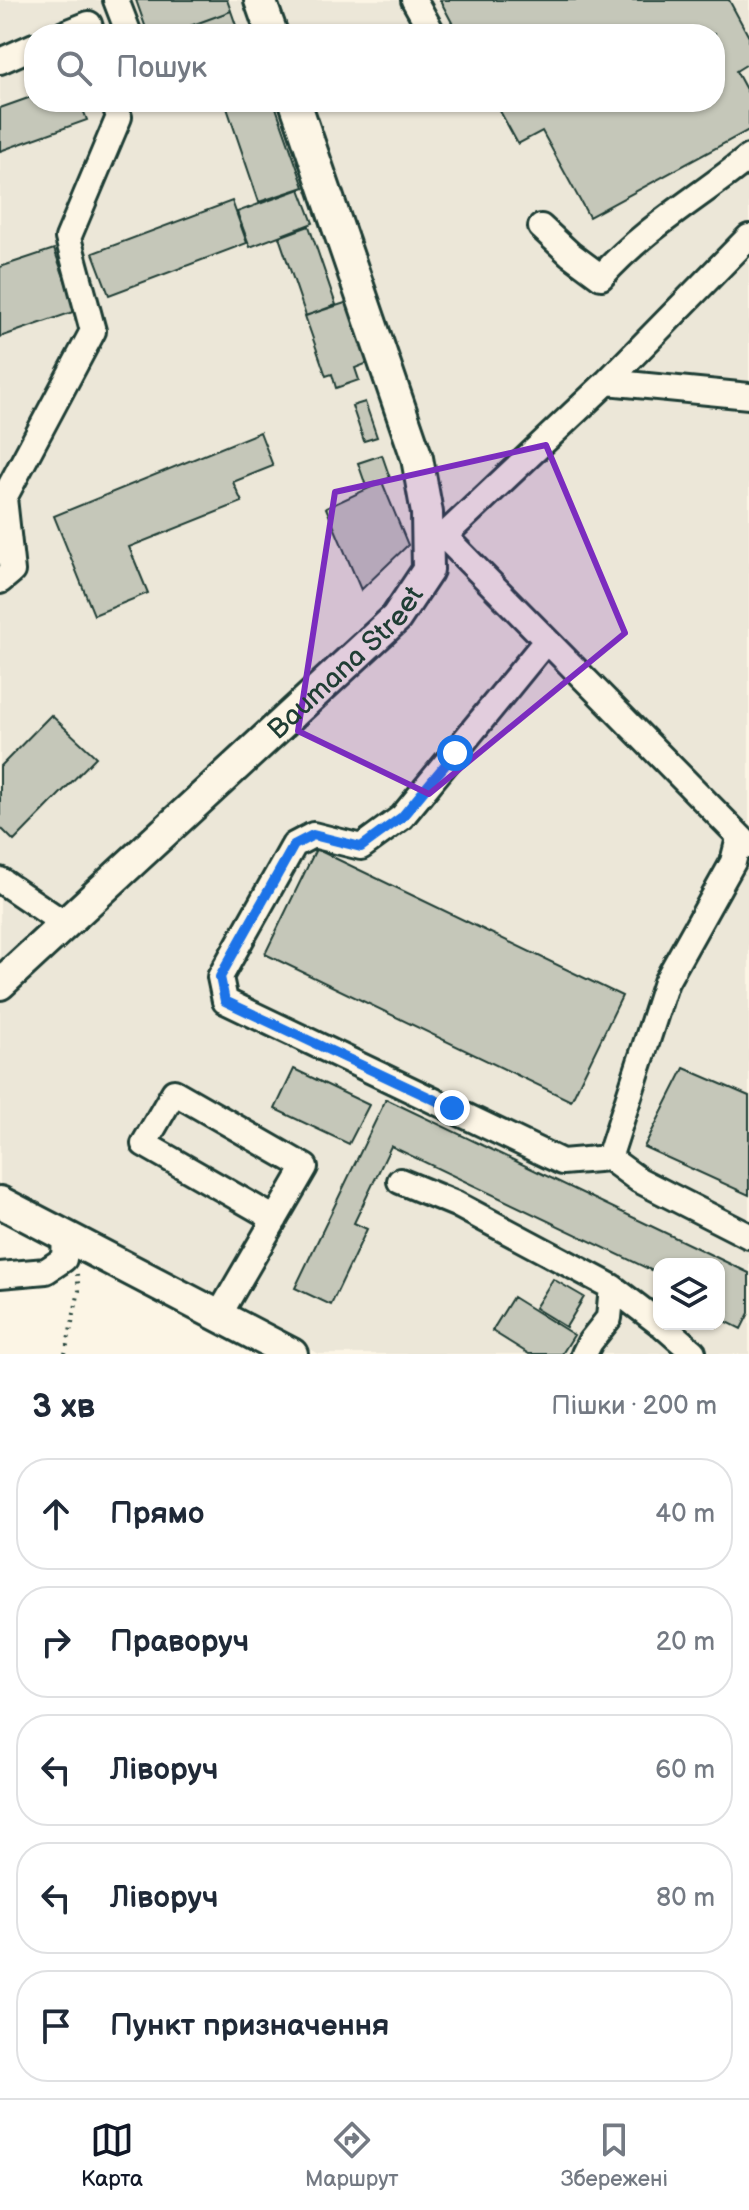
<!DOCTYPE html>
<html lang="uk">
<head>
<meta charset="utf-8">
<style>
	:root { --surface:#fff; --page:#f6f6f7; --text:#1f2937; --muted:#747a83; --line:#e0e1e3; --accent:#111827 }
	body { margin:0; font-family:"Balsamiq Sans",sans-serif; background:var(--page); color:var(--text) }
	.controls { position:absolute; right:24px; bottom:24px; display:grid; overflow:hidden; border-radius:16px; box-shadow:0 2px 6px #0004 }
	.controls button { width:72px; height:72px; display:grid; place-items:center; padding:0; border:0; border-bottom:2px solid var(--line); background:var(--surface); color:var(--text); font:40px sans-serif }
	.stop { position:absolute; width:24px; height:24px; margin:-18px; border:6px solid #1a73e8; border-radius:50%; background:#fff }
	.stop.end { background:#1a73e8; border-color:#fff; box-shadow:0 2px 8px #0008 }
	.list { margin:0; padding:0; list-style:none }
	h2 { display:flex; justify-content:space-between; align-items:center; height:104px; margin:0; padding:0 32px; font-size:34px }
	h2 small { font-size:26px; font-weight:400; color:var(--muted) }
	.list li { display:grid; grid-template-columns:52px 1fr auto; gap:24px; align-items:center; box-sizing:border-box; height:112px; margin:0 16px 16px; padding:0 16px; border:2px solid var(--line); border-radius:32px }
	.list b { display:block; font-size:30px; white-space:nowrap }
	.list em { font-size:26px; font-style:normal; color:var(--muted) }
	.icon { flex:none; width:44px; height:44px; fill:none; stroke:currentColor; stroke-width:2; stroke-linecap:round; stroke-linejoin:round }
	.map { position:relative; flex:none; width:749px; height:1354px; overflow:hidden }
	.search { position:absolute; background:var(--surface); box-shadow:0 2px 6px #0004; left:24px; right:24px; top:24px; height:88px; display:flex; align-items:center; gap:20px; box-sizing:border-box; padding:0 28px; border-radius:32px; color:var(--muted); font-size:30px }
	.sheet { height:744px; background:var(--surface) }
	nav { display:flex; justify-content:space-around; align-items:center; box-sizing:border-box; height:112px; border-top:2px solid var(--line); background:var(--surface); font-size:22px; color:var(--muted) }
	nav a { display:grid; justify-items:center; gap:4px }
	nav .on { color:var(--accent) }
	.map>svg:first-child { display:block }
	.built { fill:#ece7d8; fill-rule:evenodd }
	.building { fill:#c5c7b9; stroke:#1f3d34; stroke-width:2 }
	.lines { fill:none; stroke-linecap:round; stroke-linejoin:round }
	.minor-casing { stroke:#1f3d34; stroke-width:30 }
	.major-casing { stroke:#1f3d34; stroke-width:36 }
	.path { stroke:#1f3d34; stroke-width:4; stroke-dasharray:2 6; stroke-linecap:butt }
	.minor { stroke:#fcf5e5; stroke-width:24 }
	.major { stroke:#fcf5e5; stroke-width:30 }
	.route { stroke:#1a73e8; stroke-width:10 }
	.marked { fill:#7b2cbf; fill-opacity:0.2; stroke:#7b2cbf; stroke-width:6; stroke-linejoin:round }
	.labels { text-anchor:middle; stroke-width:7; stroke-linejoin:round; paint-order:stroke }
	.street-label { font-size:28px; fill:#1f3d34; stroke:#fcf5e5 }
</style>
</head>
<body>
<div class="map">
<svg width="749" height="1354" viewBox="0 0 749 1354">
	<rect width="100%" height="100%" fill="#fcf5e5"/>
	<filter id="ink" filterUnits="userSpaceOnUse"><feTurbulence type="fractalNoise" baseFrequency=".0125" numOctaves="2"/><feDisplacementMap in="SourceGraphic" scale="16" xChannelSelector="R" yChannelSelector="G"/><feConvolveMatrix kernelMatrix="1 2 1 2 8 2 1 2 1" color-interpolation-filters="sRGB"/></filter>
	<g filter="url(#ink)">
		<path class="built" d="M0 0H246L258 34H34V102H281L405 462 414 514 415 566 386 610 0 970Z
			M273 0H749V1354H319L57 1214 0 1187V1001L406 626 440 574 308 102H715V34H285ZM659 1264H719V1324H659Z"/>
		<path class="building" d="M136 0H227L231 11 168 34H148Z
			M440 0H729L749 37V63L736 71 749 95V130L589 217 542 131 518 144 495 102H715V34H458Z
			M231 11 239 34H168Z
			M34 96V102H80L87 120 0 151V108Z
			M225 102H274L304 187 259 202Z
			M300 189 313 223 250 247 237 212Z
			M232 201 247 243 109 295 93 253Z
			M309 226 336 305 306 316 279 237Z
			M54 249 76 311 0 337V267Z
			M348 302 368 363 355 368 359 380 336 388 332 374 326 376 305 316Z
			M365 402 377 437 364 441 352 406Z
			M260 432 273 466 233 482 242 502 129 547 148 593 94 615 54 516Z
			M382 455 390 478 366 486 358 463Z
			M382 482 408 545 361 590 326 508Z
			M51 715 96 757 14 841 0 827V767Z
			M316 849 622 996 571 1101 265 954Z
			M684 1068 749 1096V1195L644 1147Z
			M294 1069 369 1105 349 1144 275 1109Z
			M386 1099 749 1273V1313L741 1329 719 1318V1264H659V1274L391 1146 354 1223 367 1229 331 1305 295 1288Z
			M553 1279 584 1297 566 1327 535 1308Z
			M513 1297 574 1335 562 1354H529L492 1331Z"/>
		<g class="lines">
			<defs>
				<path id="minor" d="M116 0 129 34
					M414 0 433 34
					M64 34 89 24 92 34
					M0 61 34 46
					M541 227 570 254 601 277C643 229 700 197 749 157
					M607 382 749 396
					M444 536 749 846
					M427 540 444 536 607 382 749 237
					M0 581 12 571 4 498 93 331 68 238 119 117 114 102
					M546 641 402 817 361 847 313 835 294 845 220 977 225 1001 562 1162 609 1158
					M739 838 733 862 666 982 609 1158 639 1180 749 1236
					M0 880 65 924
					M400 1181 456 1204 612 1287 609 1318 590 1342 584 1354
					M0 1275 46 1271 64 1259 65 1235
					M612 1287 659 1323
					M219 1315 305 1167 174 1092 144 1144 275 1219
					M661 1324 693 1352 692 1354"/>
				<g id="major">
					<path d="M260 0 272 34"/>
					<path id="s1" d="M0 984 396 618 428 570 427 513 417 458 295 102"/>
					<path d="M0 1202 292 1354"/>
				</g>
			</defs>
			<use href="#minor" class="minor-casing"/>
			<use href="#major" class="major-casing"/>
			<path class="path" d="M65 1354 79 1291 77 1274"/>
			<use href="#minor" class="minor"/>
			<use href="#major" class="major"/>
		</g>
	</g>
	<g class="lines" filter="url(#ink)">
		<path class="route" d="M452 1108 225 1001 220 977 294 845 313 835 361 847 402 817 455 753"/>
	</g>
	<path class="marked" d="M546 445 625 633 429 794 298 731 335 492Z"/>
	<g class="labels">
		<g class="street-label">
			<text dy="10" stroke="none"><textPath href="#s1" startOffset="472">Baumana Street</textPath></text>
		</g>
	</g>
</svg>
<div class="controls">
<button><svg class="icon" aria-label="layers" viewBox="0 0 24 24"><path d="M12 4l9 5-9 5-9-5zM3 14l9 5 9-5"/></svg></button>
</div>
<div class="stop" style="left:455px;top:753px"></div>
<div class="stop end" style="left:452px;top:1108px"></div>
<div class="search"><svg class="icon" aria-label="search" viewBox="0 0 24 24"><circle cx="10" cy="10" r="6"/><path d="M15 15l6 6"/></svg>Пошук</div>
</div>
<section class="sheet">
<h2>3 хв<small>Пішки · 200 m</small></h2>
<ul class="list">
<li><svg class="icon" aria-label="ahead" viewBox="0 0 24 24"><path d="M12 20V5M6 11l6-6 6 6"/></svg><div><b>Прямо</b></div><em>40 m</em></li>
<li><svg class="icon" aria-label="right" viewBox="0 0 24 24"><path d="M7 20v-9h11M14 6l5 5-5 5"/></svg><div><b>Праворуч</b></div><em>20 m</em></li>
<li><svg class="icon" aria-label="left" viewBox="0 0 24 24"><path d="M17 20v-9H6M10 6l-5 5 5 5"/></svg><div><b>Ліворуч</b></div><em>60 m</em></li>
<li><svg class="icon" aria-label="left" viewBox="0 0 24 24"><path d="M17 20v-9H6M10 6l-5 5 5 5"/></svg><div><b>Ліворуч</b></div><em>80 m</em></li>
<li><svg class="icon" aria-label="arrive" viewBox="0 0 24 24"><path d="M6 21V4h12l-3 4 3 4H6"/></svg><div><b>Пункт призначення</b></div></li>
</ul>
</section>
<nav>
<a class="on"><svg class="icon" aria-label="map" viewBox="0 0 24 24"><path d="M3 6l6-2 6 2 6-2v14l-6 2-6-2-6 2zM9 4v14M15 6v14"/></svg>Карта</a>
<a><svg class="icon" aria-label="directions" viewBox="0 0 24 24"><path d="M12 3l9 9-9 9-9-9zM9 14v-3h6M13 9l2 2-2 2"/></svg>Маршрут</a>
<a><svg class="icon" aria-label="saved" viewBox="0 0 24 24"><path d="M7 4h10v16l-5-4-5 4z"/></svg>Збережені</a>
</nav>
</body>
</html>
